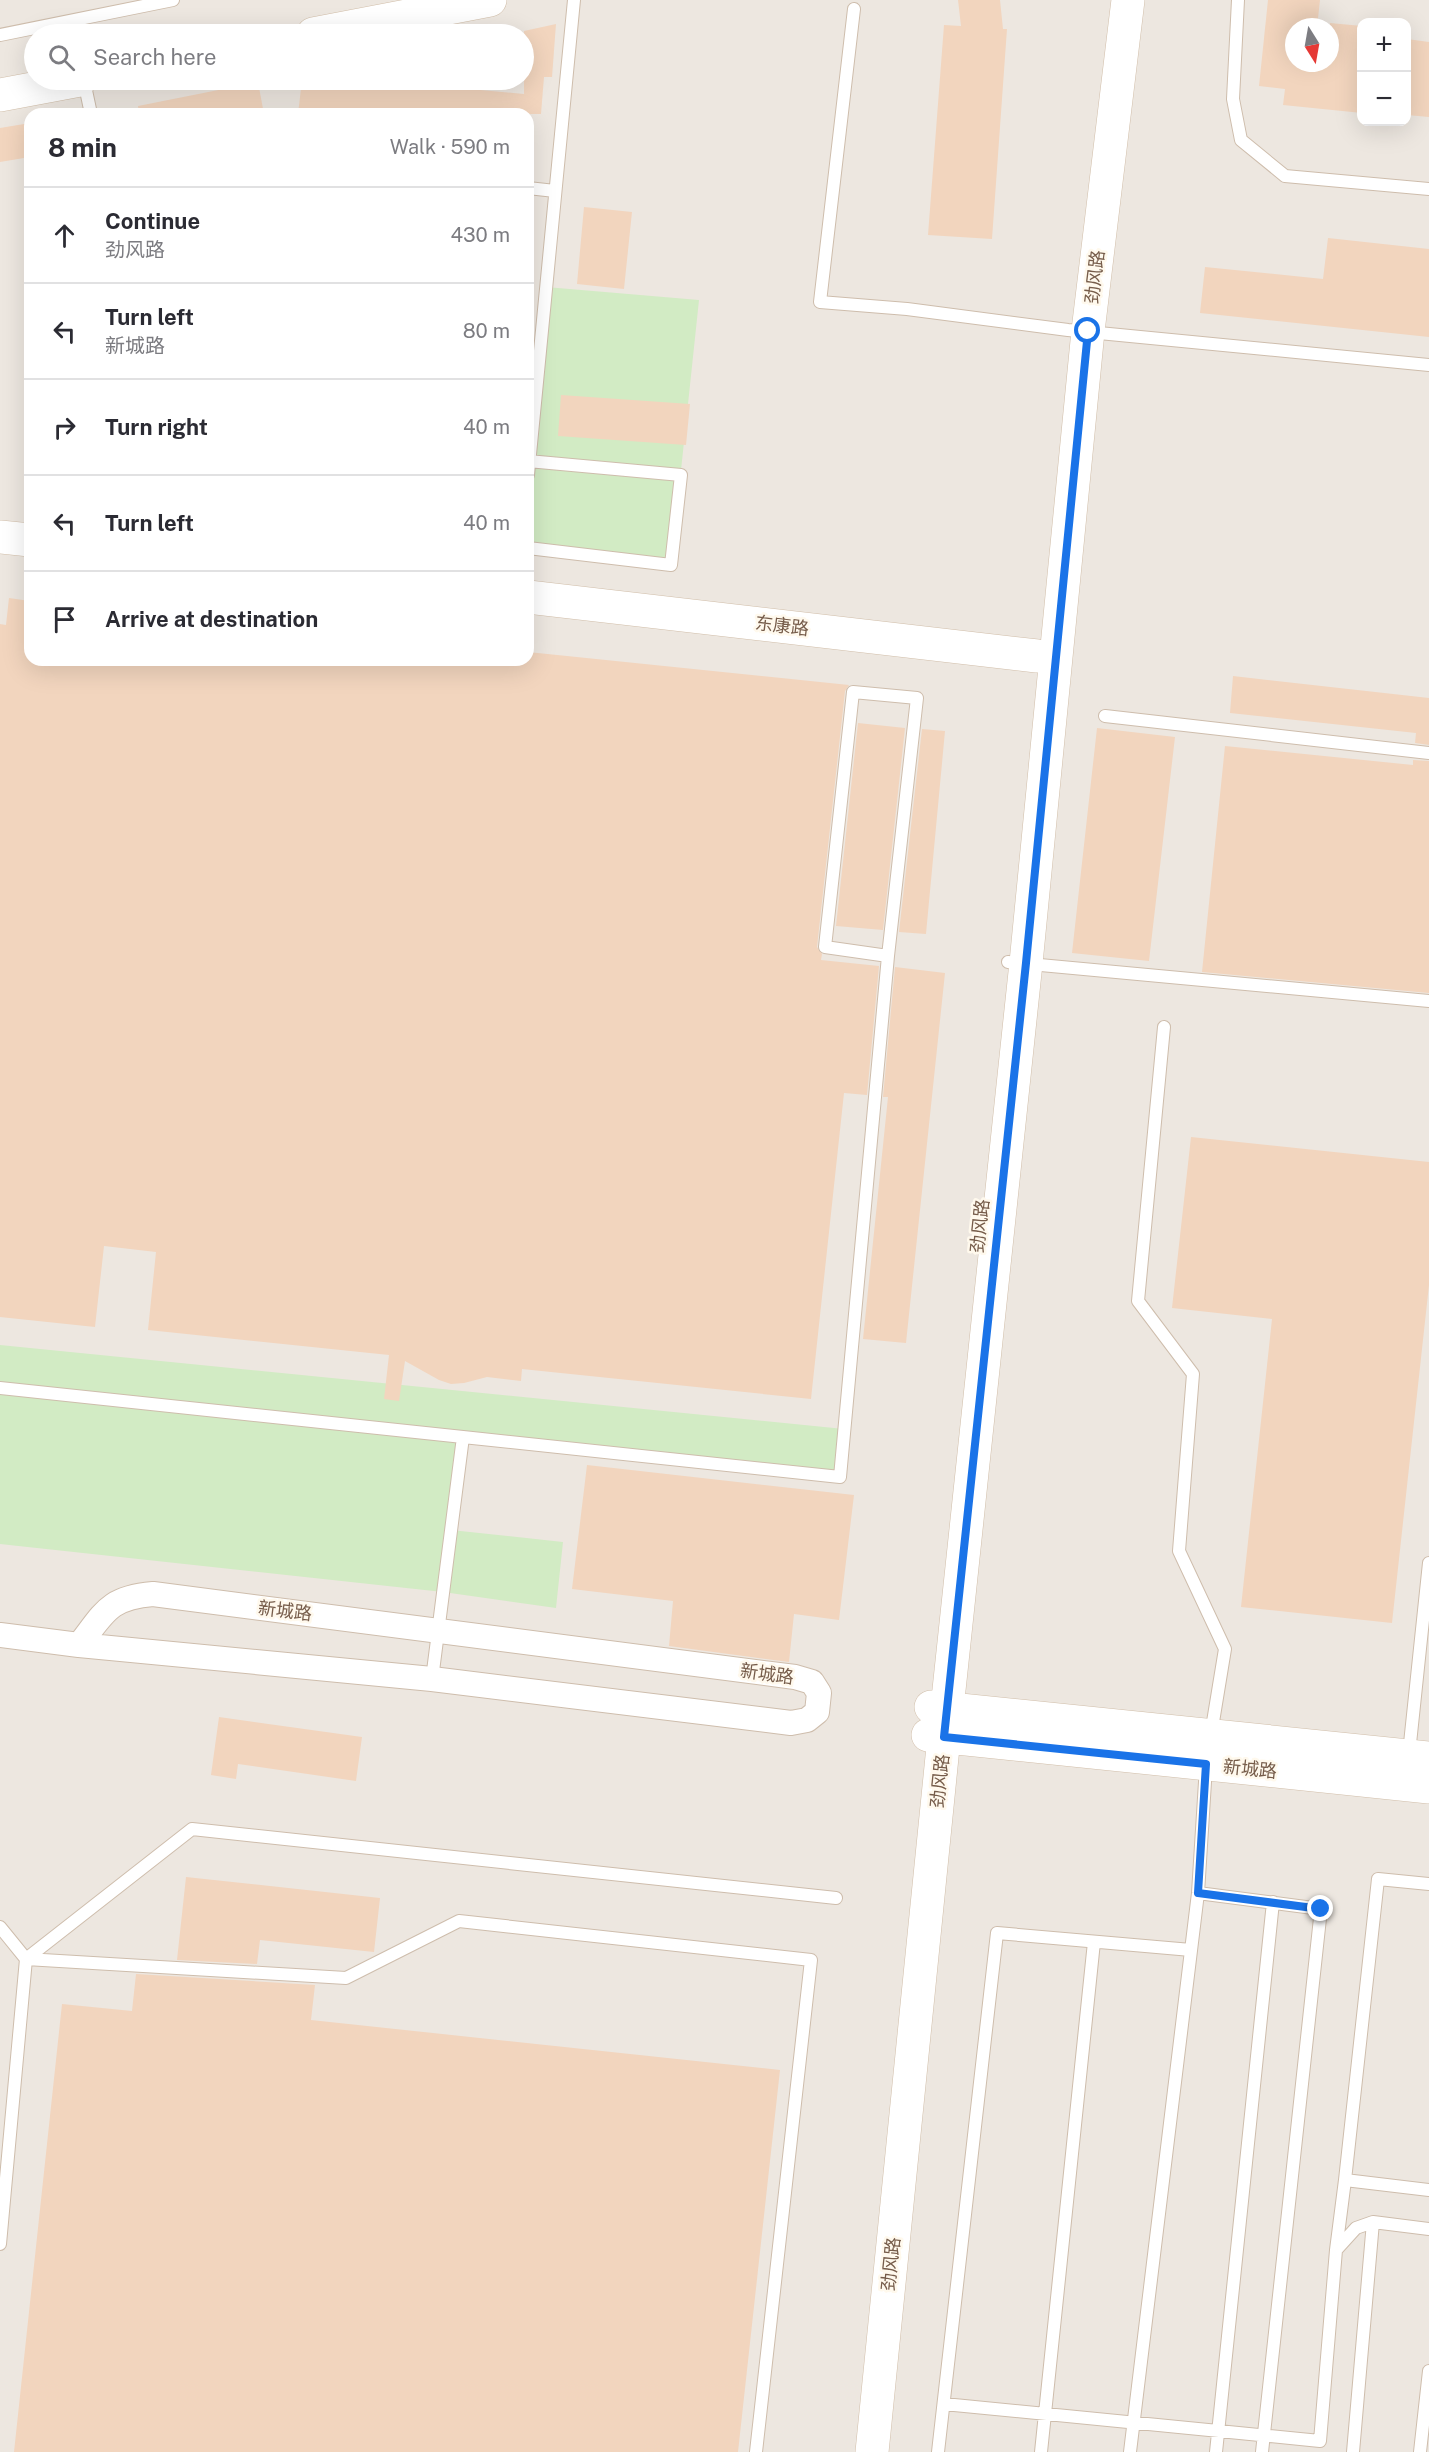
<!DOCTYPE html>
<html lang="en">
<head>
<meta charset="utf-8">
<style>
	:root { --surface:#fff; --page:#f2f2f3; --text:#2b2b33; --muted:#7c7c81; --line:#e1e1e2 }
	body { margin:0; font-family:"Public Sans","Noto Sans SC",sans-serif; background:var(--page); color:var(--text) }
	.controls { position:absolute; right:18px; top:18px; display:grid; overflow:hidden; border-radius:12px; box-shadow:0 6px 24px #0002 }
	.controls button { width:54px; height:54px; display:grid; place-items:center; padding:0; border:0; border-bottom:2px solid var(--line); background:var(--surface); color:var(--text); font:30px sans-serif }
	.compass { position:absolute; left:1285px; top:18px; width:54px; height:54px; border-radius:50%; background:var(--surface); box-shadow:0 6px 24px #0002; rotate:169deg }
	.stop { position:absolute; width:18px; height:18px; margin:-14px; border:4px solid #1a73e8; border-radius:50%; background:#fff }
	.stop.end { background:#1a73e8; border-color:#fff; box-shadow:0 2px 6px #0008 }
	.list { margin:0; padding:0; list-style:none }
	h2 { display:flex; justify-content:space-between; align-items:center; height:78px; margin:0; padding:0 24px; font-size:26px }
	h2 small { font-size:20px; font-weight:400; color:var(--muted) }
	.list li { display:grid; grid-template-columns:39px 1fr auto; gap:18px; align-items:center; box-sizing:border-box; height:96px; padding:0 24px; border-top:2px solid var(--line) }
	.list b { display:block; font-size:22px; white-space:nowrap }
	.list p { margin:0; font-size:20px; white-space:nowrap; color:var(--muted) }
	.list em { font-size:20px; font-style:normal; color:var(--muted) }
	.icon { flex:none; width:33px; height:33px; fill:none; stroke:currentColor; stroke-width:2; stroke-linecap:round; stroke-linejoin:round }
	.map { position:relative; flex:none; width:1429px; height:2452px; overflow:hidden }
	.search { position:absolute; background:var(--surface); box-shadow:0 6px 24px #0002; left:24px; top:24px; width:510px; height:66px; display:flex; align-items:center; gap:15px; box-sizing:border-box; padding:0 21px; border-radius:33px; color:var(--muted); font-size:22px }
	.panel { position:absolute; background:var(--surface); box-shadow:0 6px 24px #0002; left:24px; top:108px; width:510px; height:558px; border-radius:18px }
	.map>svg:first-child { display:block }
	.industrial { fill:#ede7e0; fill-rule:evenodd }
	.green { fill:#d2ebc4 }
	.building { fill:#f2d5be }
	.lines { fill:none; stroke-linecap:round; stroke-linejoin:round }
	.lane-casing { stroke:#cebdac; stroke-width:14 }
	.street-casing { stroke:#cebdac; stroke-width:26 }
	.secondary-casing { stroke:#d1bea9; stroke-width:34 }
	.lane { stroke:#fff; stroke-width:12 }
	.street { stroke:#fff; stroke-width:24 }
	.secondary { stroke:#fff; stroke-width:33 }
	.route { stroke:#1a73e8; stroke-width:8 }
	.labels { text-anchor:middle; stroke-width:5; stroke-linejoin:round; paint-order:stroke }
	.street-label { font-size:18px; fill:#765c4a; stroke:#fff9ed }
</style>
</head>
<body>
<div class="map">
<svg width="1429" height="2452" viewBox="0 0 1429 2452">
	<rect width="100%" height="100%" fill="#fcf5e6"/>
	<path class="industrial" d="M0 0H1429V2452H0ZM1362 22H1406V122H1362ZM1294 27H1330V63H1294ZM34 34H524V80H34ZM30 114H528V660H30Z"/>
	<path class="green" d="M546 287 699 300 671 565 528 548V475Z
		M0 1345 844 1429 840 1477 463 1437 451 1530 563 1542 556 1608 443 1592 0 1544Z"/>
	<path class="building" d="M958 0H1000L1003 29H1007L992 239 928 235 944 25 961 26Z
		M1268 0H1320L1317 27H1294V63H1330V23L1362 26V113L1283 105 1285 89 1259 86Z
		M556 24 552 77H544L541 114H298L302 80H470V89L524 94V31Z
		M1407 39 1429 42V117L1407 115Z
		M258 82 264 114H139L138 106Z
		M30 123V157L0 162V128Z
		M584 207 632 212 624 289 577 284Z
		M1328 238 1429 249V337L1200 313 1205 267 1323 279Z
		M561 395 690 404 686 445 558 436Z
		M9 598 30 601V660H528V652L849 685 845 691 817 947 822 954 821 960 879 966 867 1095 844 1093 811 1399 522 1369 521 1381 487 1377 464 1383 451 1384 439 1380 405 1361 399 1401 384 1399 389 1355 148 1330 156 1252 104 1246 95 1327 0 1317V624L6 625Z
		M1233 676 1429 698V745L1415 743 1416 733 1230 713Z
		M858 723 905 728 883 930 836 926Z
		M1097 728 1175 737 1149 961 1072 953Z
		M922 729 945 731 926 934 899 932Z
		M1225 746 1413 765V760L1429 761V993L1202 972Z
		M895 967 945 973 906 1343 863 1339 888 1097H883Z
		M1191 1137 1429 1162V1285L1392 1623 1241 1607 1272 1319 1172 1308Z
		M587 1465 854 1495 839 1620 794 1614 789 1662 669 1646 673 1601 572 1589Z
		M219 1717 362 1737 356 1781 238 1764 236 1779 211 1775Z
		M186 1877 380 1898 374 1952 260 1940 257 1964 177 1960Z
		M136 1974 315 1985 311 2020 780 2070 738 2452H14L62 2004 132 2011Z"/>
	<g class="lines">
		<defs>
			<path id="lane" d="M1238 0 1233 99 1241 140 1285 176 1429 189
				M854 9 820 302 907 309 1068 330 1429 365
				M0 35 173 0
				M84 81 91 114
				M528 188 555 191
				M528 461 681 475 671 565 528 548
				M528 475 574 0
				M1105 716 1429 753
				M1008 962 1429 1001
				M1164 1027 1138 1301 1193 1374 1179 1551 1225 1649 1211 1734
				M0 1388 463 1437
				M432 1679 463 1437 840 1477 888 956 917 698 853 692 825 947 888 956
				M1409 1753 1429 1563
				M1429 1884 1378 1879 1345 2180 1429 2190
				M1198 1893 1321 1909 1262 2452
				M0 1927 26 1959 346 1978 459 1921 811 1960 756 2452
				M0 2244 26 1959 192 1829 836 1898
				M1336 2250 1345 2180
				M944 2404 1320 2441 1336 2250 1356 2228 1373 2222 1429 2229
				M938 2452 997 1933 1191 1950
				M1041 2452 1094 1942
				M1130 2452 1198 1893 1206 1766
				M1216 2452 1273 1902
				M1353 2452 1373 2222
				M1420 2452 1429 2371"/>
			<path id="street" d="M0 1635 79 1645 432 1679 791 1723 807 1720 817 1712 819 1693 812 1682 795 1677 153 1594C108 1598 105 1612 79 1645"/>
			<path id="secondary" d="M313 34 490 0
				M0 95 80 80
				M0 537 30 540
				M528 597 1037 656
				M931 1707 1429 1758
				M928 1735 1429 1787
				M872 2452 944 1737 1026 963 1088 331 1128 0"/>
		</defs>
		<use href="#lane" class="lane-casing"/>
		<use href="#street" class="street-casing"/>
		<use href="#secondary" class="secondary-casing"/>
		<use href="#lane" class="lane"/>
		<use href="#street" class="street"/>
		<use href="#secondary" class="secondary"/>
	</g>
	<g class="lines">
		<path class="route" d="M1088 331 1026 963 944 1737 1206 1764 1198 1893 1321 1909"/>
	</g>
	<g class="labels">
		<g class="street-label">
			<text transform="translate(1095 277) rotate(-83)" y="6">劲风路</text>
			<text transform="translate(782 626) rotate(7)" y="6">东康路</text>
			<text transform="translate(980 1226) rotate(-84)" y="6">劲风路</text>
			<text transform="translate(285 1611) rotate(7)" y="6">新城路</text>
			<text transform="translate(767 1674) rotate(8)" y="6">新城路</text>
			<text transform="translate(1250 1769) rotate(6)" y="6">新城路</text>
			<text transform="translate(940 1781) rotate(-84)" y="6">劲风路</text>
			<text transform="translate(891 2264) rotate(-84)" y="6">劲风路</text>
		</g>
	</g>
</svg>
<div class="controls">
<button>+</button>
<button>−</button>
</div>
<svg class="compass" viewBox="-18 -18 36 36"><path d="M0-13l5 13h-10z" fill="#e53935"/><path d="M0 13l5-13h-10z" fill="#7c7c81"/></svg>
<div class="stop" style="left:1088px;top:331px"></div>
<div class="stop end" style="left:1321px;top:1909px"></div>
<div class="search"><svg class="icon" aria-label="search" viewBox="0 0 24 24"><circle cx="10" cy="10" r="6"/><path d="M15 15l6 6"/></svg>Search here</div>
<section class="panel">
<h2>8 min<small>Walk · 590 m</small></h2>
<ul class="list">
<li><svg class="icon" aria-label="ahead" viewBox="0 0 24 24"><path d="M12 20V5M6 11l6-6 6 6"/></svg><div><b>Continue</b><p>劲风路</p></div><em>430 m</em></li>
<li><svg class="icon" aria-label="left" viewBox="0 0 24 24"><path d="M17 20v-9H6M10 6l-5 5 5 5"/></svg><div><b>Turn left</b><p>新城路</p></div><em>80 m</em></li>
<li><svg class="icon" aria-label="right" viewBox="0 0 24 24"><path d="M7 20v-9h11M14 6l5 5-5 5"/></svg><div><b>Turn right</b></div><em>40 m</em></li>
<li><svg class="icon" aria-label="left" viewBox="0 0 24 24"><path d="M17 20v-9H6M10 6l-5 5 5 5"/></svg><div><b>Turn left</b></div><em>40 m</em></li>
<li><svg class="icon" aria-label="arrive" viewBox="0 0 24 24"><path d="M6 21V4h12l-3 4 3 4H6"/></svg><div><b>Arrive at destination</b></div></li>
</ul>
</section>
</div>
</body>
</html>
